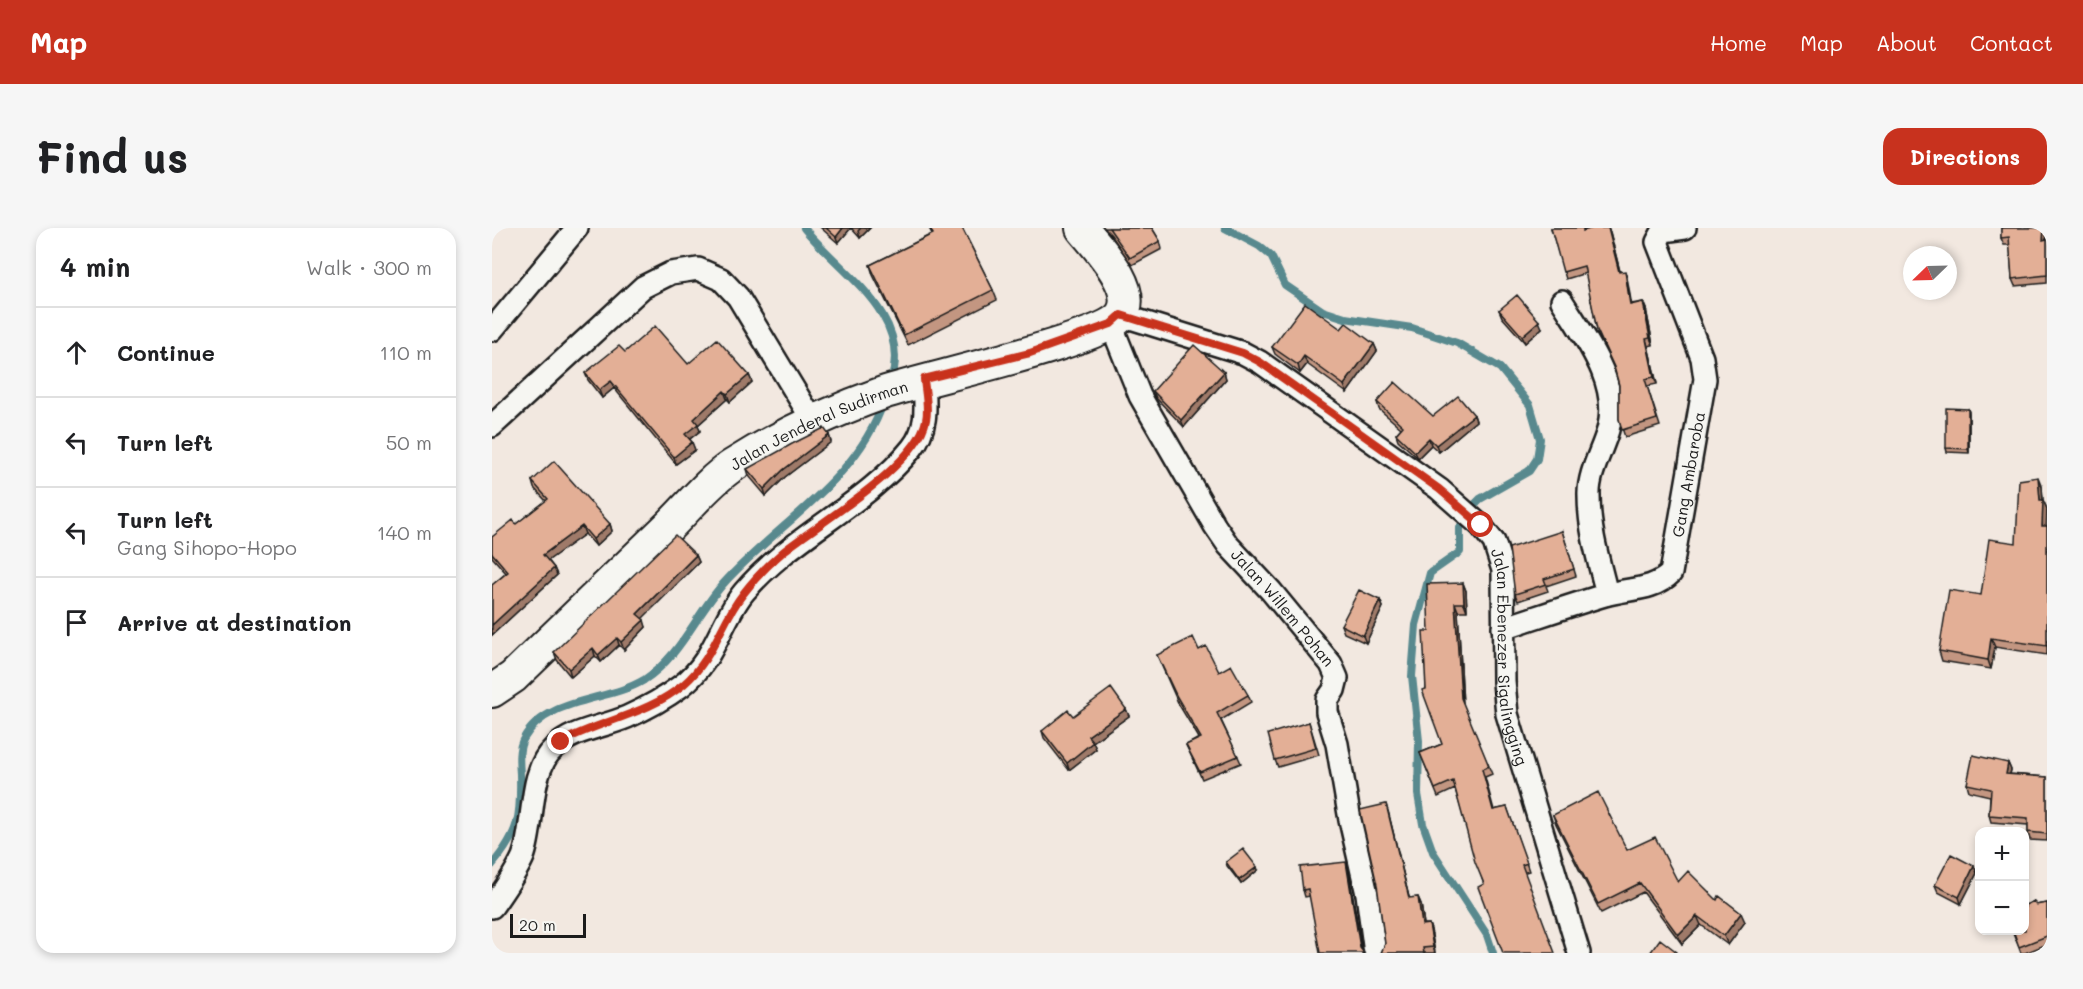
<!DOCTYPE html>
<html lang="en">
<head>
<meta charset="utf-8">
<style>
	:root { --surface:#fff; --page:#f6f6f6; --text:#202124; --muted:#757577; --line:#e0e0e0; --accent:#c8321e }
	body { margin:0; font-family:Mali,sans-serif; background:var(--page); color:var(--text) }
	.controls { position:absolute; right:18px; bottom:18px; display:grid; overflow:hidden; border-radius:12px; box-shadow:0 3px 9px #0003 }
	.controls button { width:54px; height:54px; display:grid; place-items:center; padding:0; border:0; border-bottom:2px solid var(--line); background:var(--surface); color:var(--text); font:30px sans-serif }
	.compass { position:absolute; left:1411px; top:18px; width:54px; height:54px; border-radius:50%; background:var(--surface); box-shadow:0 3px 9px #0003; rotate:247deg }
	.scale { position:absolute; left:18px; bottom:15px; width:76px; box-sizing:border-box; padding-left:6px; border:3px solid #1c1c1c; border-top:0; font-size:16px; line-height:21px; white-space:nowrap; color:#1c1c1c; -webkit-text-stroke:4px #f6f6f2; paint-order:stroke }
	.stop { position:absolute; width:18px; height:18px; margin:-14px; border:4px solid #c8321e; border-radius:50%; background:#fff }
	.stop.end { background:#c8321e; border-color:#fff; box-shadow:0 2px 6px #0008 }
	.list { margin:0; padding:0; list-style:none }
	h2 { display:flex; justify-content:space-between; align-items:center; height:78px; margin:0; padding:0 24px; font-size:26px }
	h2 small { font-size:20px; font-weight:400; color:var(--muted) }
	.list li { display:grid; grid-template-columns:39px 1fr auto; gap:18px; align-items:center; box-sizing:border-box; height:90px; padding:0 24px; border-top:2px solid var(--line) }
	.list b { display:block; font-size:22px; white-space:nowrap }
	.list p { margin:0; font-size:20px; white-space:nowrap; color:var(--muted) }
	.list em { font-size:20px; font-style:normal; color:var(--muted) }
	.icon { flex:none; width:33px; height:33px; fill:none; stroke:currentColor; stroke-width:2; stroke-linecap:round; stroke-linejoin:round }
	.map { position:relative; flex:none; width:1555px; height:725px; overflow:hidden; border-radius:18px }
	header { display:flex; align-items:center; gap:36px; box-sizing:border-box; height:84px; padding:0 30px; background:var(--accent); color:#fff }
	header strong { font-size:28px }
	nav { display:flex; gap:33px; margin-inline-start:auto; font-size:21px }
	.intro { display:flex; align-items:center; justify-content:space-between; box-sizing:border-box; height:144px; padding:0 36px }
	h1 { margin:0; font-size:42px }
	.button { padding:15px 27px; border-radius:18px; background:var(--accent); color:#fff; font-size:21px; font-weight:700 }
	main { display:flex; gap:36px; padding:0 36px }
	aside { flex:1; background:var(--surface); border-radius:18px; box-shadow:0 3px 9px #0003 }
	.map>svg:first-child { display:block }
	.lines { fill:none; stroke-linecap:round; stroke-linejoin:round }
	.stream { stroke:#58898e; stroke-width:8 }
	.street-casing { stroke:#1c1c1c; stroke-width:26 }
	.secondary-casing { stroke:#1c1c1c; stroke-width:36 }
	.street { stroke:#f6f6f2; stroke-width:21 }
	.secondary { stroke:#f6f6f2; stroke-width:32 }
	.wall { fill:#c39681; stroke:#1c1c1c; stroke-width:1.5 }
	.shaded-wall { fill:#9f7a69; stroke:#1c1c1c; stroke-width:1.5 }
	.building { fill:#e3af96; stroke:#1c1c1c; stroke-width:1.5 }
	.route { stroke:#c8321e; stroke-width:8 }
	.labels { text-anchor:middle; stroke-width:5; stroke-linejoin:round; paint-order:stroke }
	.street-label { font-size:16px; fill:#1c1c1c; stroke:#f6f6f2 }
</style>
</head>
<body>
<header>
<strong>Map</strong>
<nav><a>Home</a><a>Map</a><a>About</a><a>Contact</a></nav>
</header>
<div class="intro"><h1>Find us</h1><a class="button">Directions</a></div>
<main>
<aside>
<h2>4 min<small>Walk · 300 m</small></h2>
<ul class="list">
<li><svg class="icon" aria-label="ahead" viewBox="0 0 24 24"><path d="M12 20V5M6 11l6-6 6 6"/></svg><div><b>Continue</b></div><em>110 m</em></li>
<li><svg class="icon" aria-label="left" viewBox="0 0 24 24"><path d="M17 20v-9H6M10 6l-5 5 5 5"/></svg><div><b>Turn left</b></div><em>50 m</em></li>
<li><svg class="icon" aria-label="left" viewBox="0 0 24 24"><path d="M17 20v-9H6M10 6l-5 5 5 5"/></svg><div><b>Turn left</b><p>Gang Sihopo-Hopo</p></div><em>140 m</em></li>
<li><svg class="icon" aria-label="arrive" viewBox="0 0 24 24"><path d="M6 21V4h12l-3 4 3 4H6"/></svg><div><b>Arrive at destination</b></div></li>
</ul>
</aside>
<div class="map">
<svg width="1555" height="725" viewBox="0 0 1555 725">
	<rect width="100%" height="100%" fill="#f2e8e0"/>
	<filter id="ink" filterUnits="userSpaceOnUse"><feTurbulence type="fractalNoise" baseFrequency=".0167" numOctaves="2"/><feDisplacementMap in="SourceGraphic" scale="12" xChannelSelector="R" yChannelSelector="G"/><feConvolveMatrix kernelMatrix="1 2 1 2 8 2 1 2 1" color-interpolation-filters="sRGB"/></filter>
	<g filter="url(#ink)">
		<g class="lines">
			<path class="stream" d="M312 0C347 44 421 86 399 153
				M733 0 767 18 779 28 793 57 831 83 853 90 920 100 965 115 1008 140 1038 177 1048 211 1045 231 1037 243 988 271 974 285 968 300V324L938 345 924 397 920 448 927 513 926 566 931 596 941 624 995 707 1001 725
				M0 637C28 604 29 588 28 546 27 534 26 520 32 510 55 469 116 474 152 452 189 428 204 386 232 355 286 295 365 253 392 173"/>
			<defs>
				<g id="street">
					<path d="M1070 73C1093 110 1129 156 1116 202 1110 223 1096 246 1097 268 1097 302 1107 334 1115 366"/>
					<path id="s1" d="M629 87 751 125 768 134 947 261 989 298 1002 314 1011 342 1012 454 1015 486 1087 725"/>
					<path id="s2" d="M619 96 648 168 723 298 736 317 779 363 839 436 845 450 842 462 835 472V484L845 516 858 592 875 666 883 725"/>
					<path d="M0 102 85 0"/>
					<path d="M0 198 151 59 179 45 206 41 229 51 246 69 321 193"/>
					<path id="s3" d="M1011 400C1045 389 1079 377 1113 367 1137 360 1161 363 1179 345L1213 151 1210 130 1165 14 1171 3 1193 0"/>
					<path d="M0 679C11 663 23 647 31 629 43 598 36 544 61 521 82 501 109 500 135 489 153 481 173 470 189 458 224 432 228 393 252 364 300 307 373 278 420 220 437 199 433 176 432 151"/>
				</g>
				<g id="secondary">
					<path id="s4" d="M0 463 21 449C72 400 123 350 174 301 194 282 217 253 240 238 287 208 338 184 391 165 431 151 614 112 630 86 646 60 605 19 590 0"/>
				</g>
			</defs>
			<use href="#street" class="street-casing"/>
			<use href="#secondary" class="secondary-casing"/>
			<use href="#street" class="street"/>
			<use href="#secondary" class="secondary"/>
		</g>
		<path class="wall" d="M329 0H378L368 10 359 0 346 15Z
			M437 0H470L501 62 505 72 416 117 381 47 378 37 440 6Z
			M612 0H660L668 13 670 21 640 37 619 7Z
			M1059 0H1092V2L1118 4 1128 44 1135 50 1139 76 1151 74 1154 81 1161 117 1156 118 1165 156 1155 158 1168 198 1133 209 1127 191V157L1123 142 1105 102 1094 45 1074 51Z
			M1509 0 1555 11V55L1523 58 1520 51 1518 17H1512L1509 10Z
			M1007 82 1050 100 1033 115 1010 89Z
			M849 101 882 116 885 123 855 165 815 136 808 145 783 126 780 119Z
			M133 124 257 147 260 154 238 174 235 171 206 197 208 203 198 211 203 222 184 236 122 160 110 170 96 152 93 145Z
			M732 144 734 151 692 199 664 170 661 163Z
			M885 174 941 188 982 187 984 193 947 224 939 217 926 230 906 212 904 206 909 200 887 181Z
			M1476 181 1477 184V225L1455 224 1454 220Z
			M337 207 339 214 293 249 274 268 257 248 255 241Z
			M40 253 118 296 120 303 104 318 93 306 56 332 62 340 65 347 0 407V357L14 345 0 329V309L24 296 54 273 42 260Z
			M1550 259 1551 272 1555 281 1554 298H1555V427L1503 419 1499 441 1450 433 1447 423 1489 367 1524 315Z
			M1070 303 1084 348 1054 358 1056 363 1026 373 1023 366Z
			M204 327 207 334 150 390 154 399 132 422 127 417 109 434 103 428 79 449 65 432 62 424Z
			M971 355 974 363 975 383H966L971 477 1000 546 993 549 1002 582 1015 579 1037 643 992 657 963 561 946 569 928 525 950 516 934 461 937 403Z
			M888 372 891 379 874 415 852 405 849 397Z
			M707 422 727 444 756 467 759 474 729 492 749 535 710 551 694 517 707 510 687 477 665 427Z
			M634 481 637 488 601 514 604 521 577 542 552 510 550 503 581 488Z
			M817 494 827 527 786 539 783 532Z
			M1516 535 1519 542 1518 546 1555 549V613L1538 612 1536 604V597L1499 594 1497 587 1498 568 1477 563 1475 556Z
			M896 583 917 670 926 669 929 676 932 696H937L939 702 943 725H889L893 716Z
			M1061 587 1186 654 1225 672 1253 694 1236 717 1209 697 1190 716 1151 664 1109 685 1064 596Z
			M734 634 766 642 749 656 735 638Z
			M1482 638 1485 645 1469 676 1446 664 1443 657Z
			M856 640 870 722 818 668 813 669 811 662Z
			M1555 675V716L1533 725H1529L1520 702 1544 677Z"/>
		<path class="shaded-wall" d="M351 0H359L346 15 344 9Z
			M369 0H378L368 10 366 3Z
			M1116 0 1118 4 1130 51 1127 44Z
			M1552 0H1555L1554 19 1551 12Z
			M1133 43 1135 50 1141 84 1138 77Z
			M1151 74 1154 81 1161 117 1158 110Z
			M1047 93 1050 100 1033 115 1030 108Z
			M1154 111 1156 118 1165 156 1162 149Z
			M882 116 885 123 855 165 852 157Z
			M812 128 815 136 808 145 806 137Z
			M732 144 734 151 692 199 689 192Z
			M257 147 260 154 238 174 235 166Z
			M119 153 122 160 110 170 107 162Z
			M232 163 235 171 206 197 208 203 195 213 193 206 202 191Z
			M1476 181 1477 184V225L1476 221Z
			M982 187 984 193 947 224 944 217Z
			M337 207 339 214 293 249 274 268 272 261 291 242Z
			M937 210 939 217 926 230 923 224Z
			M200 214 203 222 184 236 182 229Z
			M1546 249 1550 259 1551 274V272L1555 281 1554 307 1550 298Z
			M118 296 120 303 104 318 101 311Z
			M90 298 93 306 54 334 51 327Z
			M204 327 207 334 148 393 145 386Z
			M62 340 65 347 0 407V397Z
			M971 355 974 363 975 383 972 375Z
			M888 372 891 379 874 415 871 408Z
			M963 375 966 383 971 478 969 470Z
			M152 392 154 399 132 422 129 414Z
			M125 410 127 417 109 434 106 427Z
			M1499 410 1503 419 1499 441 1496 432Z
			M101 420 103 428 79 449 77 441Z
			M634 481 637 488 599 515 596 508Z
			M601 514 604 521 577 542 575 535Z
			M1516 535 1519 542 1516 553 1514 546Z
			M894 576 896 583 919 677 917 670Z
			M854 634 856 640 870 725 868 720Z
			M1482 638 1485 645 1469 676 1467 669Z
			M765 639 766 642 749 656 747 652Z
			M926 669 929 676 933 703 930 697Z
			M1249 685 1253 694 1236 717 1232 708Z
			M1205 688 1209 697 1190 716 1186 707Z
			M937 696 939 702 943 725 941 719Z"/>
		<path class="building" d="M334 0H351L344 9Z
			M438 0H470L501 62 412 107 378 37 441 6Z
			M617 0H660L668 13 638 30Z
			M1059 0H1091V3L1101 0H1116L1127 44 1133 43 1138 77 1151 74 1158 110 1154 111 1162 149 1153 151 1165 191 1130 202 1127 191V157L1122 139 1105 102 1092 38 1071 44Z
			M1509 0H1552L1551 12 1555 11V47L1520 51 1517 9 1509 10Z
			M1025 67 1047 93 1030 108 1007 82Z
			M813 75 849 101 854 95 882 116 852 157 812 128 806 137 780 119Z
			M163 98 196 136 225 111 257 147 235 166 232 163 202 191 206 196 193 206 200 214 182 229 119 153 107 162 93 145 127 118 133 124Z
			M702 117 732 144 689 192 661 163Z
			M903 154 941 188 966 168 982 187 944 217 937 210 923 224 904 206 911 198 885 174Z
			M1454 180 1476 181V221L1454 220Z
			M332 200 337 207 291 242 272 261 255 241 300 216Z
			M62 233 118 296 101 311 90 298 51 327 62 340 0 397V357L16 344 0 325V309L21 292 24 296 56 271 40 253Z
			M1546 249 1548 272H1551L1550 298H1555V418L1499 410 1496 432 1447 423 1457 362 1489 367 1497 311 1524 315 1527 252Z
			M1070 303 1082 341 1052 351 1054 356 1023 366 1017 320Z
			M183 307 204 327 145 386 152 392 129 414 125 410 106 427 101 420 77 441 62 424Z
			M971 355 972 375H963L969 470 997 538 990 541 1001 582 1015 579 1035 635 1030 637 1063 725H1011L986 659 992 656 983 634 961 553 943 561 928 525 950 516 930 462 934 461 931 403H937L935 356Z
			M867 362 888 372 871 408 849 397Z
			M701 409 707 422 714 418 727 444 739 437 756 467 725 485 746 528 708 544 694 517 709 510 685 469 665 427Z
			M619 460 634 481 596 508 601 514 575 535 550 503 576 482 581 488Z
			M817 494 824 520 783 532 776 506Z
			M1481 527 1516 535 1514 546 1555 549V606L1536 604V590L1497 587 1499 561 1475 556Z
			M1106 564 1135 622 1163 609 1186 654 1196 643 1225 672 1227 668 1249 685 1232 708 1205 688 1186 707 1148 655 1106 676 1061 587Z
			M894 576 917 670 926 669 930 697 937 696 941 719 931 720 932 725H889L893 716 885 657 868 582Z
			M751 621 765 639 747 652 734 634Z
			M1459 626 1482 638 1467 669 1443 657Z
			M854 634 868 720 872 725H828L816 661 811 662 808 639Z
			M1542 673 1544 677 1555 675V708L1527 719 1521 702H1533V677Z
			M1168 711 1185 724 1184 725H1158Z"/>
	</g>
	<g class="lines" filter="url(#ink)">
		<path class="route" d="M69 514C109 492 156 487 192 456 223 429 228 395 251 366 263 350 278 335 292 323 328 294 425 238 434 192 437 180 433 164 432 151L538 125 619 96 629 87 751 125 768 134 947 261 989 297"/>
	</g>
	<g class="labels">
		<g class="street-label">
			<text dy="6" stroke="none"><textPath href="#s4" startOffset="426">Jalan Jenderal Sudirman</textPath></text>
			<text dy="6" stroke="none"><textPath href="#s3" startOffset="278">Gang Ambaroba</textPath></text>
			<text dy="6" stroke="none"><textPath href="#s2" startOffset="334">Jalan Willem Pohan</textPath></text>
			<text dy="6" stroke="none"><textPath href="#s1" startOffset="560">Jalan Ebenezer Sigalingging</textPath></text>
		</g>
	</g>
</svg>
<div class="controls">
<button>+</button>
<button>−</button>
</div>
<svg class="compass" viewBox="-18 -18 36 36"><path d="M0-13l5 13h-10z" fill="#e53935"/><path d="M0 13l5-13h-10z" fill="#757577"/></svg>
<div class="scale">20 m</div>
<div class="stop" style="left:989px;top:297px"></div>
<div class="stop end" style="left:69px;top:514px"></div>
</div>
</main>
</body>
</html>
